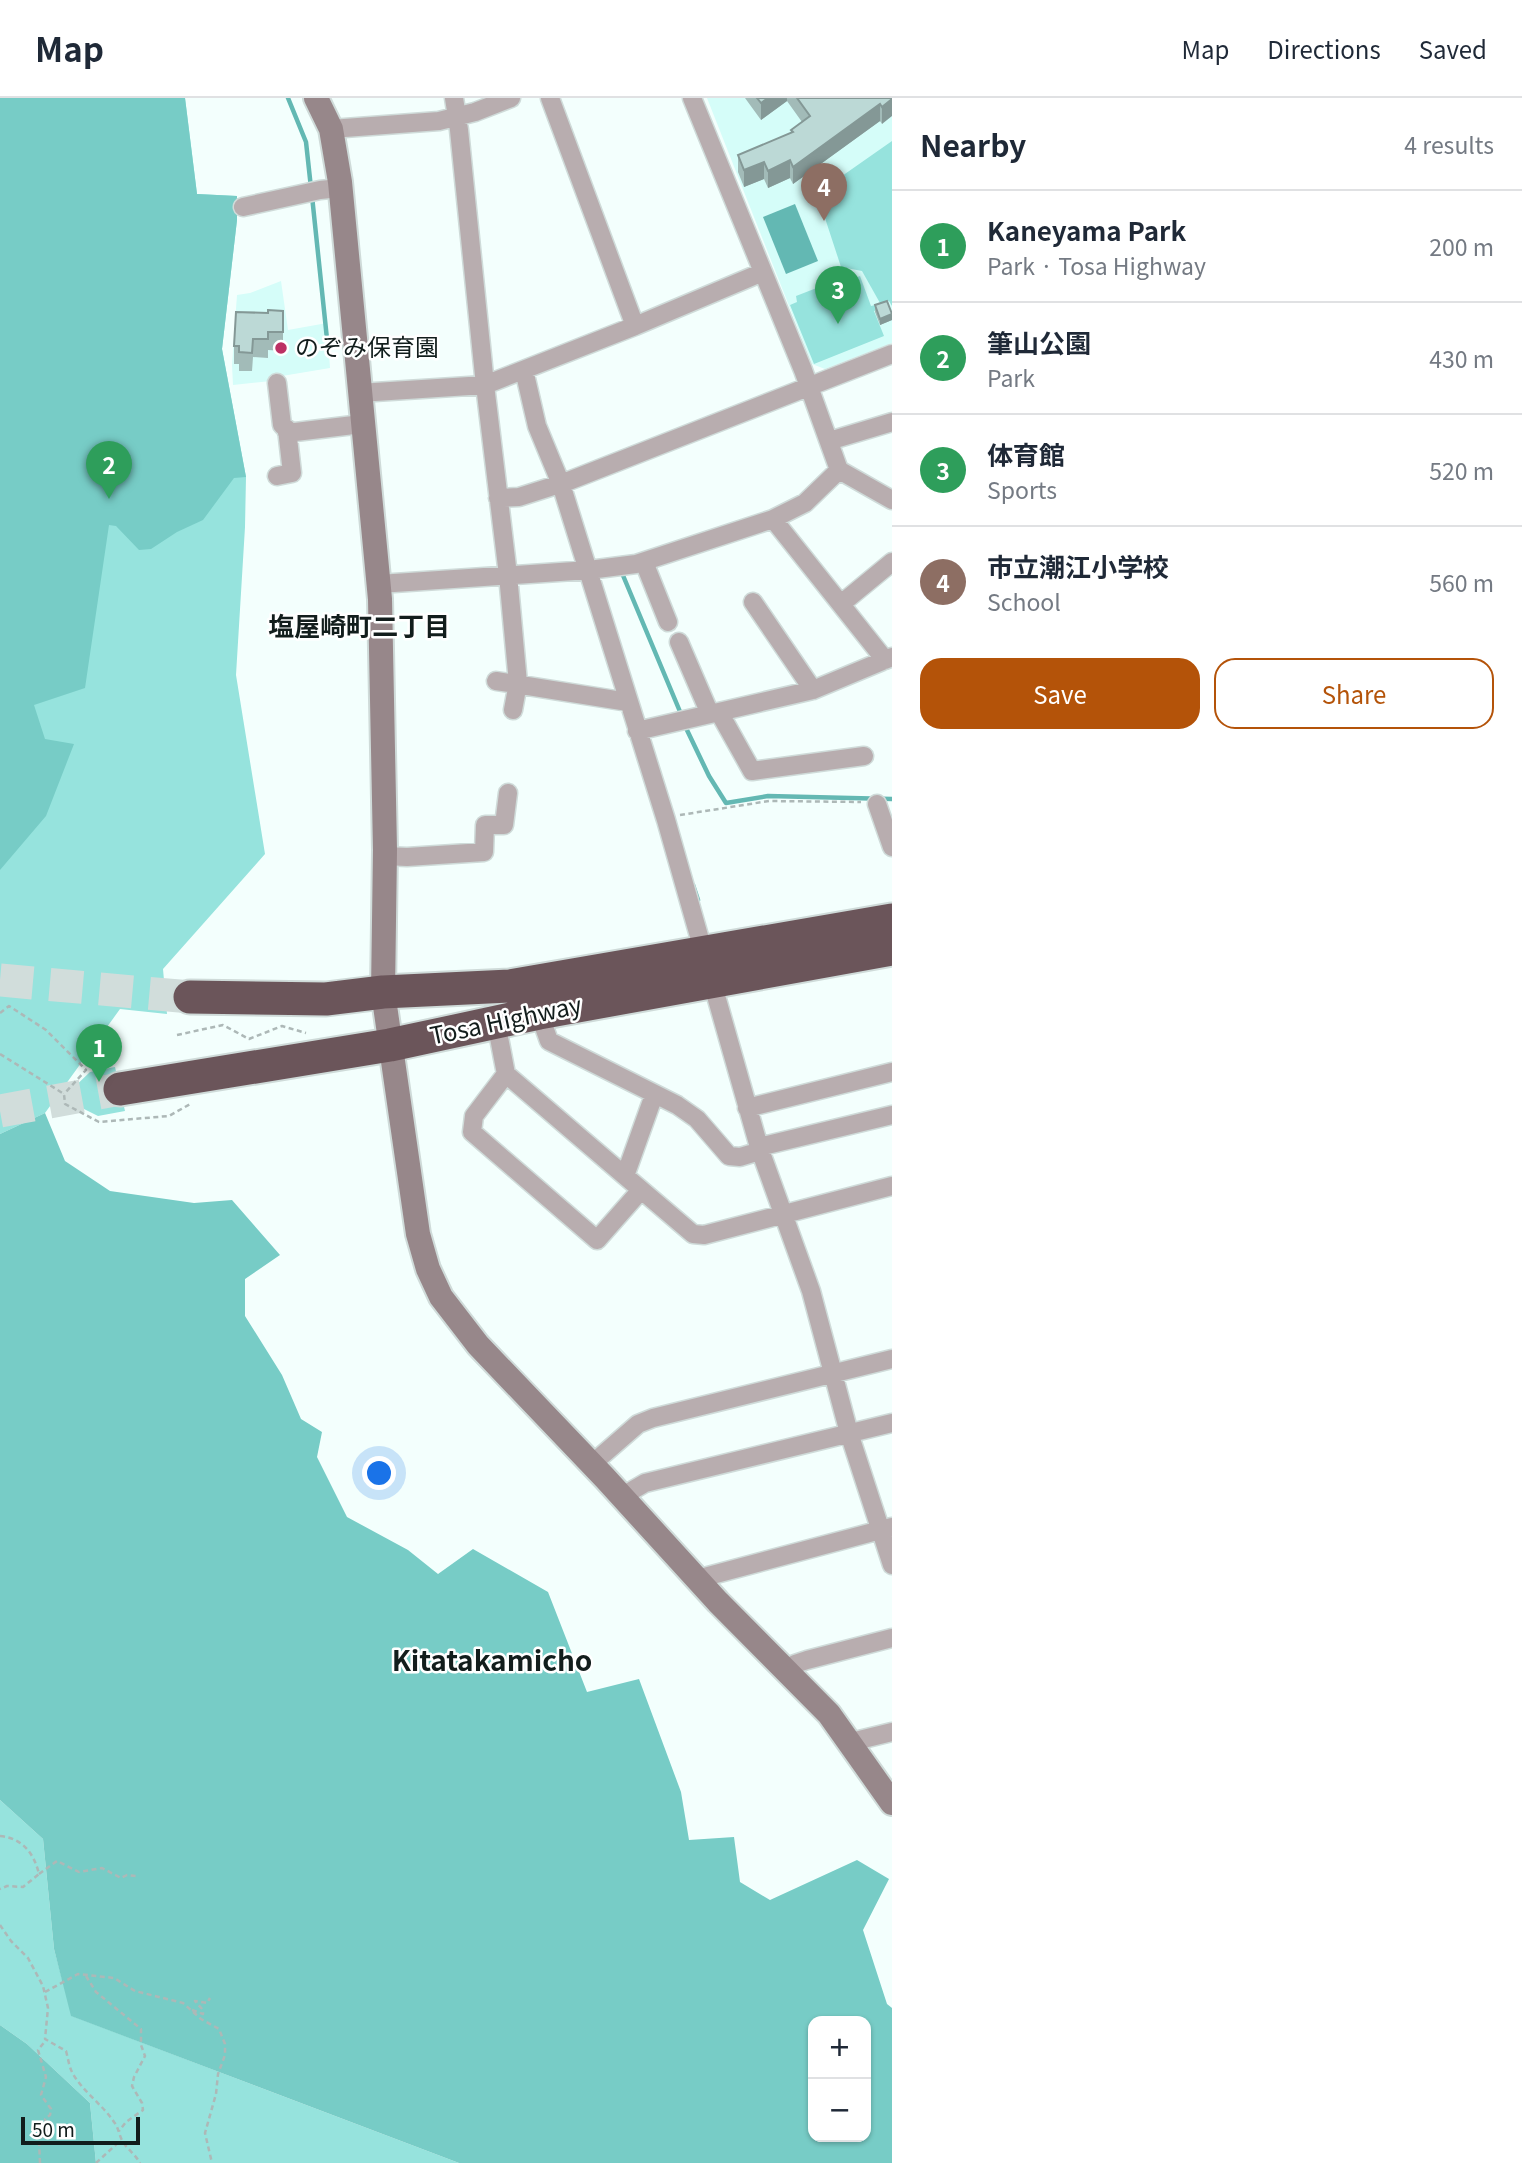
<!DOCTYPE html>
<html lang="en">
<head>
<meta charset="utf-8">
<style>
	:root { --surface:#fff; --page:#f6f6f7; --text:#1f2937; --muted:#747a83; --line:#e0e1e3; --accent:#b45309 }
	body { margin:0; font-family:Georgia,"Noto Sans JP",serif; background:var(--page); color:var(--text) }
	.controls { position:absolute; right:21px; bottom:21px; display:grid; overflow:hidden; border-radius:14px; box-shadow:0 2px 5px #0004 }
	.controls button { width:63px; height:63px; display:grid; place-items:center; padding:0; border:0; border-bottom:2px solid var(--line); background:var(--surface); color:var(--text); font:35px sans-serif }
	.scale { position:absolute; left:21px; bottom:18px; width:119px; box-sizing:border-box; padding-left:7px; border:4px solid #121d1c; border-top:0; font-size:19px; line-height:24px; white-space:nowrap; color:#121d1c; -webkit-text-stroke:5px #fff; paint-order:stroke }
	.you { position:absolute; left:380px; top:1376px; width:24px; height:24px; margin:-18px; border:5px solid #fff; border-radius:50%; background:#1a73e8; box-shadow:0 0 0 10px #1a73e833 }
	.badge { display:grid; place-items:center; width:46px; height:46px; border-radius:50%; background:var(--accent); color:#fff; font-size:23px; font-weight:700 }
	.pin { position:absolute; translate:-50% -58px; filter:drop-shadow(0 2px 4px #0008) }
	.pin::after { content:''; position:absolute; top:37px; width:24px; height:21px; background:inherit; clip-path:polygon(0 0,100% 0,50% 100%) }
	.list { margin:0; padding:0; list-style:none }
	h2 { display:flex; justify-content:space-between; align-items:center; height:91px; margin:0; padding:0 28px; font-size:30px }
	h2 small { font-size:23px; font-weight:400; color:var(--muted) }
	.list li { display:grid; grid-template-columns:46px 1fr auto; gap:21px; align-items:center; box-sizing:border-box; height:112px; padding:0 28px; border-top:2px solid var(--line) }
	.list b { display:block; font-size:26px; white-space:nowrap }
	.list p { margin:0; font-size:23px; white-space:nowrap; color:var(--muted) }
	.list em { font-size:23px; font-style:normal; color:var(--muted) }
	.actions { display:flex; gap:14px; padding:21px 28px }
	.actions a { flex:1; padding:16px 0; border:2px solid var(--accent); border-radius:21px; text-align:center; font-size:24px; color:var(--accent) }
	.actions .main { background:var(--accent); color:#fff }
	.map { position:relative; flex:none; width:892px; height:2065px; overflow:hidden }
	header { display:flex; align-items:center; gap:42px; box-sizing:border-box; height:98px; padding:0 35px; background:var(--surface); border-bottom:2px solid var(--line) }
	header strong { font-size:33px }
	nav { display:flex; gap:38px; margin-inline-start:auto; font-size:24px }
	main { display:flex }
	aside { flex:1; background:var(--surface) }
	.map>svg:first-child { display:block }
	.built { fill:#d5fdf9 }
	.green { fill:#96e3dd }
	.forest { fill:#77ccc6; fill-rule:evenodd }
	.water { fill:#63b8b3 }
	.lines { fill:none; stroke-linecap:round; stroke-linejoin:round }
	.stream { stroke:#63b8b3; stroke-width:4.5 }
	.highway-tunnel { stroke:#d1dddb; stroke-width:33; stroke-dasharray:33 17; stroke-linecap:butt }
	.street-casing { stroke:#cfdbd9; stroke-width:21 }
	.secondary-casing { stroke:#cfdbd9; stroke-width:28 }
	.highway-casing { stroke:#cfdbd9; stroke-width:37 }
	.path { stroke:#adb8b7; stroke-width:2.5; stroke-dasharray:5 3.5; stroke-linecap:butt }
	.street { stroke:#b8adaf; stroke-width:18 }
	.secondary { stroke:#97878a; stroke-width:24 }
	.highway { stroke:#6b555a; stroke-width:33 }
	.wall { fill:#a2bbb8 }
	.shaded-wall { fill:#849896 }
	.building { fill:#bcd9d6; stroke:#849896; stroke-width:2 }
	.poi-dot { fill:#bc3064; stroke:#fff; stroke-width:2.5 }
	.labels { text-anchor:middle; stroke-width:5; stroke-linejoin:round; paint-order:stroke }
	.poi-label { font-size:24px; fill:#121d1c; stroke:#fff; text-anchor:start }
	.street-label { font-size:24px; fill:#121d1c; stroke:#fff }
	.neighbourhood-label { font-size:26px; font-weight:bold; fill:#121d1c; stroke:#fff }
	.quarter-label { font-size:28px; font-weight:bold; fill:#121d1c; stroke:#fff }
</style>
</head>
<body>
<header>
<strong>Map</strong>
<nav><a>Map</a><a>Directions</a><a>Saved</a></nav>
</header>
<main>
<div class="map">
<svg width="892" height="2065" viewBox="0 0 892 2065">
	<rect width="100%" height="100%" fill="#f3fffd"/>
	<path class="built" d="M707 0H892V245L825 271 812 266Z
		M281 183 288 232 327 225 330 270 282 278 281 282 233 287 232 267 237 197 250 195Z"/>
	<path class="green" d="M0 0H185L197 96 237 98V122L222 251 246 379 245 429 236 577 265 756 163 871 167 916 120 911 45 1015 0 1036Z
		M892 43V208L889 203 880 205 862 173 841 169 824 117 832 85Z
		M842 177 845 184 860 178 871 208 875 207 877 212 874 213 884 238 814 266 790 207 797 204 796 198 827 186 826 183Z
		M115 969 125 1013 98 1018 68 1003V995L90 974Z
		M0 1702 43 1741 54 1851 72 1918 459 2065H96L90 2005 27 1946 0 1927Z"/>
	<path class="forest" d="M0 0H185L197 96 237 98V122L222 251 246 379 234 380 203 422 177 434 151 451 139 452 116 428 109 427 85 590 34 607 45 641 74 646 46 718 0 772Z
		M45 1015 65 1063 110 1093 194 1105 232 1102 280 1157 245 1181V1218L282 1277 301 1321 322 1334 317 1359 347 1419 408 1452 438 1476 473 1451 548 1494 587 1594 639 1581 681 1694 689 1742 734 1739 740 1784 770 1802 857 1762 889 1781 863 1832 887 1906 892 1910V2065H459L71 1918 54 1851 43 1741 0 1702V1036ZM813 1923H866V2039H813Z
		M0 1927 27 1946 90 2005 96 2065H0Z"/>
	<path class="water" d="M795 106 818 163 786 176 763 119Z"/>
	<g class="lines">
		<path class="stream" d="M288 0 306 44 311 90
			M312 98 327 241
			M622 475 681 616
			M686 630 709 678 726 705 768 698 892 701
			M693 787 698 802"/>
		<path class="highway-tunnel" d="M0 882 190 899
			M0 1013 120 991"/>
		<defs>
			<path id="street" d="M454 0 459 32 485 287 508 477 518 585 513 612
				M550 0 635 228
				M692 0 803 272 839 372 892 402
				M331 31 439 23 475 14 511 0
				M243 109 320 92 340 90
				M524 272 537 328 561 386 666 722 759 1049 811 1193 849 1335 892 1467
				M277 285 282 327 287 331 292 375 277 378
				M359 295 485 287 635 228 763 174
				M287 335 362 326
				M829 343 892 324
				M498 400 519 399 566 384 892 256
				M773 421 885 562
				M644 464 668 524
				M379 486 589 472 636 466 773 421 805 405 839 372
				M753 504 813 592
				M841 506 892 464
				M679 544 710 616
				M496 583 628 604
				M719 614 752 673 864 658
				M637 633 813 592 892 559
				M877 706 892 749
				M385 758 407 759 484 754 485 727H504L508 695
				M539 915 549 943 677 1007 697 1021 729 1058 740 1059 760 1053
				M496 924 506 976 474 1018 472 1034 597 1142 641 1092
				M506 976 625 1078
				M654 997 625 1078 693 1136 704 1137 892 1088
				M747 1010 892 974
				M759 1049 892 1017
				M591 1367 638 1326 653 1320 892 1261
				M621 1399 645 1385 892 1325
				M697 1481 892 1429
				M787 1573 795 1566 807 1562 892 1540
				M851 1644 892 1634"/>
			<path id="secondary" d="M316 0 331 31 340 84 380 501 385 752 383 894 418 1136 428 1171 441 1199 478 1247 605 1380 718 1504 829 1616 892 1705"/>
			<path id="highway" d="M190 899 326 901 383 894 510 888 892 822
				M120 991 390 947 539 915 892 851"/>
		</defs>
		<use href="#street" class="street-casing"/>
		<use href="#secondary" class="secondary-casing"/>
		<use href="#highway" class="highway-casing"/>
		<path class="path" d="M680 717 769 703 861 704
			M0 915 9 908 46 932 86 972 64 996
			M177 937 223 927 249 941 282 928 306 935
			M0 956 64 996 65 1006 99 1024 169 1018 192 1005
			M0 1738C22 1740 34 1755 39 1776L23 1789 7 1788 0 1791
			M39 1776 57 1763 79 1774 102 1770 121 1780 127 1777 136 1778
			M0 1827 11 1843 28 1860 43 1888 48 1910 45 1941 66 1953C68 1960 69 1968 72 1974 81 1992 103 2007 114 2024 119 2030 119 2038 123 2044 128 2052 135 2056 140 2065
			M86 1878 96 1894 141 1931V1947L145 1958 134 1979 132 1988 142 2005 143 2012 126 2024 119 2033
			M45 1894 78 1876 114 1880 135 1893 183 1905 201 1921 219 1931 225 1946V1957L218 1976 216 1996 205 2035 212 2065
			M192 1912 203 1916V1912L195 1903 207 1905 210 1900
			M40 2065 39 2042 47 2033 45 2021 50 2017 51 2011 41 1997 46 1979 38 1952 46 1942
			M96 2065 121 2042"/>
		<use href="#street" class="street"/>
		<use href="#secondary" class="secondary"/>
		<use href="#highway" class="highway"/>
	</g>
	<path class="wall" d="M745 0H892L882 26 880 23 793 86 790 80 768 90 764 81 744 89 738 74V57L791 35V32L802 24 787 3 761 22Z
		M875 207 892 222 880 227 875 214Z
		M283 213V253L268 252V260L253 259 252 273H239V266H234V248L268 215Z"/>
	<path class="shaded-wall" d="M768 0H787V3L761 22V5Z
		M892 0V18L882 26V9Z
		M880 6V23L793 86V69Z
		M790 62V80L768 90V73Z
		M764 64V81L744 89V72Z
		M892 216V222L880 227V221Z"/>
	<path class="building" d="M757 0H768L761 5Z
		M797 0H892V1L882 9 880 6 793 69 790 62 768 73 764 64 744 72 738 57 793 34 791 32 810 18Z
		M887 203 892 216 880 221 875 207Z
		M268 212 283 213V234H268V241H253L252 255 239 254V248H234L236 214 268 215Z"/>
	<circle class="poi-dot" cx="281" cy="250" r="7"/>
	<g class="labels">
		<g class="poi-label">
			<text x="295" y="258">のぞみ保育園</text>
		</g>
		<g class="street-label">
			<text transform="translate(506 923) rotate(-12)" y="8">Tosa Highway</text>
		</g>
		<g class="neighbourhood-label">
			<text x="359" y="538">塩屋崎町二丁目</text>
		</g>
		<g class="quarter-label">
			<text x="492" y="1573">Kitatakamicho</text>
		</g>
	</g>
</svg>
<div class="controls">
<button>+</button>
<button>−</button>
</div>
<div class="scale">50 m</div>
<div class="you"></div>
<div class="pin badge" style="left:99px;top:984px;background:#2e9e5b">1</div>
<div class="pin badge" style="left:109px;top:401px;background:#2e9e5b">2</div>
<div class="pin badge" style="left:838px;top:226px;background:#2e9e5b">3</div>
<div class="pin badge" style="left:824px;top:123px;background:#8d6e63">4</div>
</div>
<aside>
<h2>Nearby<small>4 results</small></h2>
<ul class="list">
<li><span class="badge" style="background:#2e9e5b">1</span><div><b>Kaneyama Park</b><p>Park · Tosa Highway</p></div><em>200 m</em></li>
<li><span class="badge" style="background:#2e9e5b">2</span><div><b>筆山公園</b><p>Park</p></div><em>430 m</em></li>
<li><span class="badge" style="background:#2e9e5b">3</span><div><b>体育館</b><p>Sports</p></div><em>520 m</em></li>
<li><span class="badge" style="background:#8d6e63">4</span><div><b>市立潮江小学校</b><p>School</p></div><em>560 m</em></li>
</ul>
<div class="actions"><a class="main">Save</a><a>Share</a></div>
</aside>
</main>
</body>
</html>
